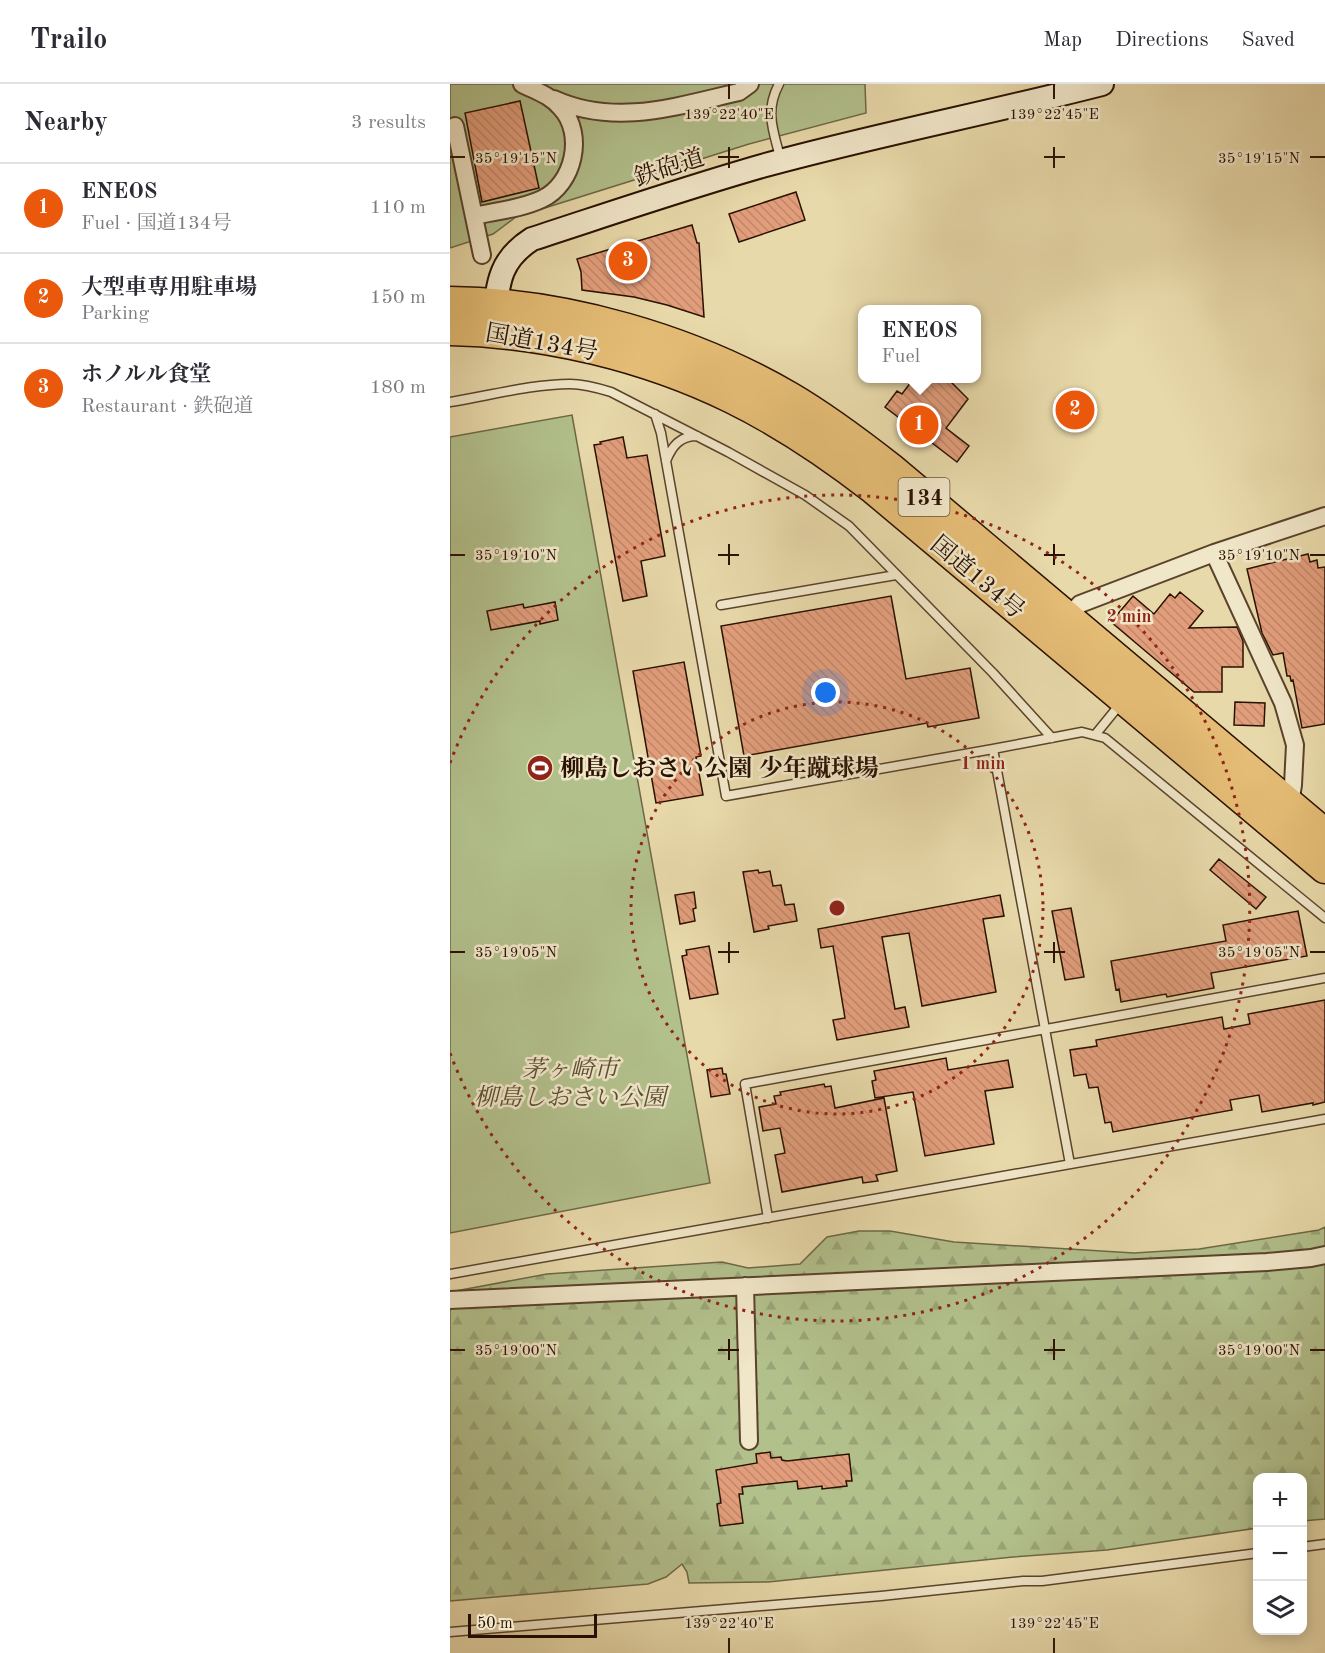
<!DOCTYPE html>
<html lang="en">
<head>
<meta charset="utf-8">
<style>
	:root { --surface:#fff; --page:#f2f2f3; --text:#2b2b33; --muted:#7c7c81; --line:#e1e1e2; --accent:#ea580c }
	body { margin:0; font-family:"Old Standard TT","Noto Serif JP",serif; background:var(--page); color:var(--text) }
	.controls { position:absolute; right:18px; bottom:18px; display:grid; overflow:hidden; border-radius:12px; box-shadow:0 3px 15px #0003 }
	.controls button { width:54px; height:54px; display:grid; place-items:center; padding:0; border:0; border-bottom:2px solid var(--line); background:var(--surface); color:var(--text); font:30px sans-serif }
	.scale { position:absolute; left:18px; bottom:15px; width:129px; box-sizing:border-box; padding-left:6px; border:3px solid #2a1101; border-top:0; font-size:16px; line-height:21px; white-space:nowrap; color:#2a1101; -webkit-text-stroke:4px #f0e6c8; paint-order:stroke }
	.you { position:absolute; left:376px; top:609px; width:21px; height:21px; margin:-15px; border:4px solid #fff; border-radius:50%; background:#1a73e8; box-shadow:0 0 0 9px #1a73e833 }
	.badge { display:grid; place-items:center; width:39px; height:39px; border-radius:50%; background:var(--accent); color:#fff; font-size:20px; font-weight:700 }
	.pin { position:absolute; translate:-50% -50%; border:3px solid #fff; box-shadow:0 2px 6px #0006 }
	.popup { position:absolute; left:408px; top:221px; width:123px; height:78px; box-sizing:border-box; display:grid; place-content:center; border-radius:12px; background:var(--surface); filter:drop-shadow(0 2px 4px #0005); font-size:20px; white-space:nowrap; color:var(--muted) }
	.popup b { font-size:22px; color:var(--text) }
	.popup::after { content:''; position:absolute; left:50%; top:100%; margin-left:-12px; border:12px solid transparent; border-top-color:var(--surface) }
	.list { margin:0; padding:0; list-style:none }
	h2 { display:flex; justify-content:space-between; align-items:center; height:78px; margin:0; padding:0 24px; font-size:26px }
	h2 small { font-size:20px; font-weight:400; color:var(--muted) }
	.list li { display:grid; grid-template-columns:39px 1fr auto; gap:18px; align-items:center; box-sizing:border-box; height:90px; padding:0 24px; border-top:2px solid var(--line) }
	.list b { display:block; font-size:22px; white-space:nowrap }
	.list p { margin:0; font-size:20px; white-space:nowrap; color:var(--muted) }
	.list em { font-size:20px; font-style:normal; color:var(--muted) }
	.icon { flex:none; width:33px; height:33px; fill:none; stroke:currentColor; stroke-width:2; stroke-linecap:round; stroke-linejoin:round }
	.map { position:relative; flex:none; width:875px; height:1569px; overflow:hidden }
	header { display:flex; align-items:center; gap:36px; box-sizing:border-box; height:84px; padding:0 30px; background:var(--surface); border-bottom:2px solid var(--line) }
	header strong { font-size:28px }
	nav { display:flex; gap:33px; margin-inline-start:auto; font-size:21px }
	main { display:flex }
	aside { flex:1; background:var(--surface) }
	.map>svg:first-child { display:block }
	.forest { fill:url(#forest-firs); stroke:#6e6846; stroke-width:1.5 }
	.park { fill:#b2c08c; stroke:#6e6846; stroke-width:1.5 }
	.building { fill:url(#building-back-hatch); stroke:#2a1101; stroke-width:1.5 }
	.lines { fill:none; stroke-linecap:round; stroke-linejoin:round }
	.lane-casing { stroke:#5a432b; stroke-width:11 }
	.street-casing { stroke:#5a432b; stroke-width:20 }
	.secondary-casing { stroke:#2a1101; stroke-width:26 }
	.highway-casing { stroke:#2a1101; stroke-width:33 }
	.lane { stroke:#f0e6c8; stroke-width:8 }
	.street { stroke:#f0e6c8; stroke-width:16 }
	.secondary { stroke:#f0e6c8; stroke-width:22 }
	.highway { stroke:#e4bc75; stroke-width:30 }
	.ticks { fill:none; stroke:#2a1101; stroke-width:2 }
	.ring { fill:none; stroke:#8f2418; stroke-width:3; stroke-dasharray:3 6 }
	.labels { text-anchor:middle; stroke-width:5; stroke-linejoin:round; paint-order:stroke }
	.shield { fill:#f0e6c8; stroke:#65513d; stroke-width:1.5 }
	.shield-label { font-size:22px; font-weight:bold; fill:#2a1101 }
	.street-label { font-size:24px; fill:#2a1101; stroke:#f0e6c8 }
	.poi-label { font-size:24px; font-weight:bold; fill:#2a1101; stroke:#f0e6c8; text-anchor:start }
	.park-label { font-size:24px; font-style:italic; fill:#5a4e32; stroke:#f0e6c8 }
	.ticks-label { font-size:15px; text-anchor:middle; fill:#2a1101; stroke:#f0e6c8; stroke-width:5; stroke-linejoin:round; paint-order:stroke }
	.centre { fill:#8f2418; stroke:#f0e6c8; stroke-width:3 }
	.ring-label { font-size:18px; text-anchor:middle; font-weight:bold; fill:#8f2418; stroke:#f0e6c8; stroke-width:5; stroke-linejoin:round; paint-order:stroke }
</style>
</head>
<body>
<header>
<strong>Trailo</strong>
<nav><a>Map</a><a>Directions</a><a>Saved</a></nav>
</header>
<main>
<aside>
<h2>Nearby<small>3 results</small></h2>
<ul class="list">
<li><span class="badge">1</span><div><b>ENEOS</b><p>Fuel · 国道134号</p></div><em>110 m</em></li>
<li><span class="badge">2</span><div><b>大型車専用駐車場</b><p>Parking</p></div><em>150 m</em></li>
<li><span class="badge">3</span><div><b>ホノルル食堂</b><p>Restaurant · 鉄砲道</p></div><em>180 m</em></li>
</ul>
</aside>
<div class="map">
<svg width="875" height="1569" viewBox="0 0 875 1569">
	<defs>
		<pattern id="forest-firs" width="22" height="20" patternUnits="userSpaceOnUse" patternTransform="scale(1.5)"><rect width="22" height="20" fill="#b2c08c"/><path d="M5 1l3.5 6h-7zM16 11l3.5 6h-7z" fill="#99a477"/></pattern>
		<pattern id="building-back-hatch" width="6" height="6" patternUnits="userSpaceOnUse" patternTransform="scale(1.5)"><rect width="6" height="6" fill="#e29e7c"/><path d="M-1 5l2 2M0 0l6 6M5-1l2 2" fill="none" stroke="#c28769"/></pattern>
	</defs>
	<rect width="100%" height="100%" fill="#e8d9aa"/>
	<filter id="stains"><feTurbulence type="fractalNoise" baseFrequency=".00333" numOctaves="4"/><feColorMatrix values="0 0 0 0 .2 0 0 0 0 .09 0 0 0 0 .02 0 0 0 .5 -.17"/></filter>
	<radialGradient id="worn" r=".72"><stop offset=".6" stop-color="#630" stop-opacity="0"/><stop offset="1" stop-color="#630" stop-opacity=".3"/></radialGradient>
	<path class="forest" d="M875 1143V1435L853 1437 852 1394H808L807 1444 657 1466 563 1473 318 1498 239 1499 237 1488 232 1480 216 1493 198 1500 0 1517V1208L97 1190 272 1178 298 1184 350 1180 377 1153 409 1147H440L504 1158 684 1169 749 1165 869 1146Z"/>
	<path class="park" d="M0 0H415L416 29 299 60 66 133 43 150 0 164Z
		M122 331 260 1099 0 1149V353Z"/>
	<path class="building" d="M70 17 89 104 32 118 15 29Z
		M346 108 355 136 289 158 279 130Z
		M242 141 247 159H249L254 233 217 221 184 213 132 206 131 188 127 175Z
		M464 294H483L501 298 518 315 496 344 519 362 507 378 435 323 447 307 452 310Z
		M173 353 177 374 197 371 215 472 191 477 197 512 173 517 144 361 151 360 150 358Z
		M858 470 860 478 867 476 868 484 875 483V640L852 644 843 596 841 597 840 592H837L833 569 823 571 812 549 797 485Z
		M730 508 753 527 739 544 787 543 793 557V583H772V608H744L661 538 683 512 704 530 720 510 725 514Z
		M441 512 456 595 520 584 529 634 478 643 477 639 294 672 271 542Z
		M105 518 108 536 90 540V537L41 546 37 527 73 520 74 524Z
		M234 578 251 672 246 673 253 711 206 719 183 587Z
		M785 618 815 619 814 642 784 641Z
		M769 775 816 813 806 825 760 786Z
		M308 786 309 789 320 787 323 802 331 801 335 821 344 820 347 837 318 842 319 845 304 848 293 788Z
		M244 808 246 824 243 825 245 837 230 840 225 811Z
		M550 811 554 832 533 835 546 908 472 922 459 849 432 853 445 925 455 923 459 943 387 956 383 936 395 934 383 862 371 864 368 845Z
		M621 824 634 893 615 896 602 827Z
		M848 827 857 872 761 889 764 904 717 913 716 910 671 918 669 905 666 906 661 877 776 857 773 841Z
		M259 862 268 910 240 915 232 872 237 871 236 866Z
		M875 916V1018L863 1021V1019L812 1028 809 1011 780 1016 782 1026 663 1048 661 1038 655 1039 648 1003 639 1004 636 990 624 992 620 966 647 962 646 956 772 933 774 945 800 940 798 930Z
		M496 974 498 986 558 976 563 1003 535 1007 544 1060 475 1072 463 1008 425 1014 422 997 426 996 424 987Z
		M272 984 273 990H276L280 1010 261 1013 257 986Z
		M374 1000 375 1003 381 1002 385 1024 434 1014 447 1087 426 1091 428 1097 413 1099 412 1093 332 1108 325 1071 335 1069 330 1044 313 1047 309 1023 326 1020 324 1012 331 1011 330 1008Z
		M320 1368 321 1374 331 1373 332 1376 337 1377 399 1370 402 1397H396L397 1402 372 1405V1402L348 1405 347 1397 292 1403 293 1410H289L293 1439 270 1442 267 1420 271 1419 266 1386 307 1379 306 1370Z"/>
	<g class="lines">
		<defs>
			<path id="lane" d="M329 0C314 28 324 48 331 77
				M0 318C38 312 82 300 120 300 134 300 148 304 161 308L278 368 355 411 399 442 543 589 602 654
				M205 330 211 349 276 712 543 665
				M216 377C222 362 230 352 247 352
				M271 521 446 491
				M645 651 671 619
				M620 1080 543 665 632 648 655 654 875 834
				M318 1134 295 1000 875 894
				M0 1190 875 1035
				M852 1463 875 1460
				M0 1548 431 1512 573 1497H592L808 1469"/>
			<path id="street" d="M104 15C166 43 227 22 289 8L300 0
				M5 42 32 171
				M24 132C46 127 71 125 92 115 124 100 135 50 111 24 100 11 86 7 72 0
				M764 469 833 619 845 661 843 701 840 720
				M617 534 630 520 764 469 875 432
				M295 1202 299 1357
				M0 1216 817 1178 861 1174 875 1171"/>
			<path id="secondary" d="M44 235C48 199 49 176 82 155 159 130 235 104 312 82 425 51 539 29 652 0"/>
			<path id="highway" d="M0 218C115 219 241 256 339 313 375 334 408 359 440 384L875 750
				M0 246C95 248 196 272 282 314 333 339 379 370 424 405L875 784"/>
		</defs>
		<use href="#lane" class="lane-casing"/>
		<use href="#street" class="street-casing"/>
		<use href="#secondary" class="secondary-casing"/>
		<use href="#highway" class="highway-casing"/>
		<use href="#lane" class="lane"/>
		<use href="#street" class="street"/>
		<use href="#secondary" class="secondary"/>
		<use href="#highway" class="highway"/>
	</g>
	<path class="ticks" d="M279 0V15M604 0V15M279 63V84M604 63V84M0 73H15M268 73H289M594 73H615M860 73H875M279 460V481M604 460V481M0 471H15M268 471H289M594 471H615M860 471H875M279 858V879M604 858V879M0 868H15M268 868H289M594 868H615M860 868H875M279 1255V1276M604 1255V1276M0 1266H15M268 1266H289M594 1266H615M860 1266H875M279 1554V1569M604 1554V1569"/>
	<g class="ring">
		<circle cx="387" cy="824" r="206"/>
		<path d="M0 679A413 413 0 1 1 0 969"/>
	</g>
	<defs>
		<symbol id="stadium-disc" viewBox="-11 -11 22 22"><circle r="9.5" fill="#8f2418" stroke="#f0e6c8"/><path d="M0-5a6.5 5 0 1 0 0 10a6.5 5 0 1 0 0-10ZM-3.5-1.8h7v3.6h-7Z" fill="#fff"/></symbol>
	</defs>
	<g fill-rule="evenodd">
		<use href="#stadium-disc" x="75" y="669" width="30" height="30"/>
	</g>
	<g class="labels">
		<rect class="shield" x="448.5" y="394" width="51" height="38" rx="4.5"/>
		<g class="shield-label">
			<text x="474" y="421">134</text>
		</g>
		<g class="street-label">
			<text transform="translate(219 83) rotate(-18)" y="8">鉄砲道</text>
			<text transform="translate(92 258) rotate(10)" y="8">国道134号</text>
			<text transform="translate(528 493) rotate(40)" y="8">国道134号</text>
		</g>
		<g class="poi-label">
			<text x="110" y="692">柳島しおさい公園 少年蹴球場</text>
		</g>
		<g class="park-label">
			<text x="120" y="993">茅ヶ崎市<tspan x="120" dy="28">柳島しおさい公園</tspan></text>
		</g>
	</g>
	<g class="ticks-label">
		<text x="279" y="35">139°22'40"E</text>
		<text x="604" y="35">139°22'45"E</text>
		<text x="66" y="79">35°19'15"N</text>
		<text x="809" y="79">35°19'15"N</text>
		<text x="66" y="476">35°19'10"N</text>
		<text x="809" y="476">35°19'10"N</text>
		<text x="66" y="873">35°19'05"N</text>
		<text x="809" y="873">35°19'05"N</text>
		<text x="66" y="1271">35°19'00"N</text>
		<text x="809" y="1271">35°19'00"N</text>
		<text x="279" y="1544">139°22'40"E</text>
		<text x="604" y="1544">139°22'45"E</text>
	</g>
	<circle cx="387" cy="824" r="9" class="centre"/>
	<g class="ring-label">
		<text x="679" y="538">2 min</text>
		<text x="533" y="685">1 min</text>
	</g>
	<rect width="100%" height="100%" filter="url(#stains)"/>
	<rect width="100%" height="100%" fill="url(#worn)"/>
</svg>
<div class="controls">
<button>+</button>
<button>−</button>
<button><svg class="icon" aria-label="layers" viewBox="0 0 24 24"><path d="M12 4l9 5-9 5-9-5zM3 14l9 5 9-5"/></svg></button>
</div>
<div class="scale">50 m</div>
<div class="you"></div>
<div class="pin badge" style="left:469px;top:341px">1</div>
<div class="popup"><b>ENEOS</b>Fuel</div>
<div class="pin badge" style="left:625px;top:326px">2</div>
<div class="pin badge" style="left:178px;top:177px">3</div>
</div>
</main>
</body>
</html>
